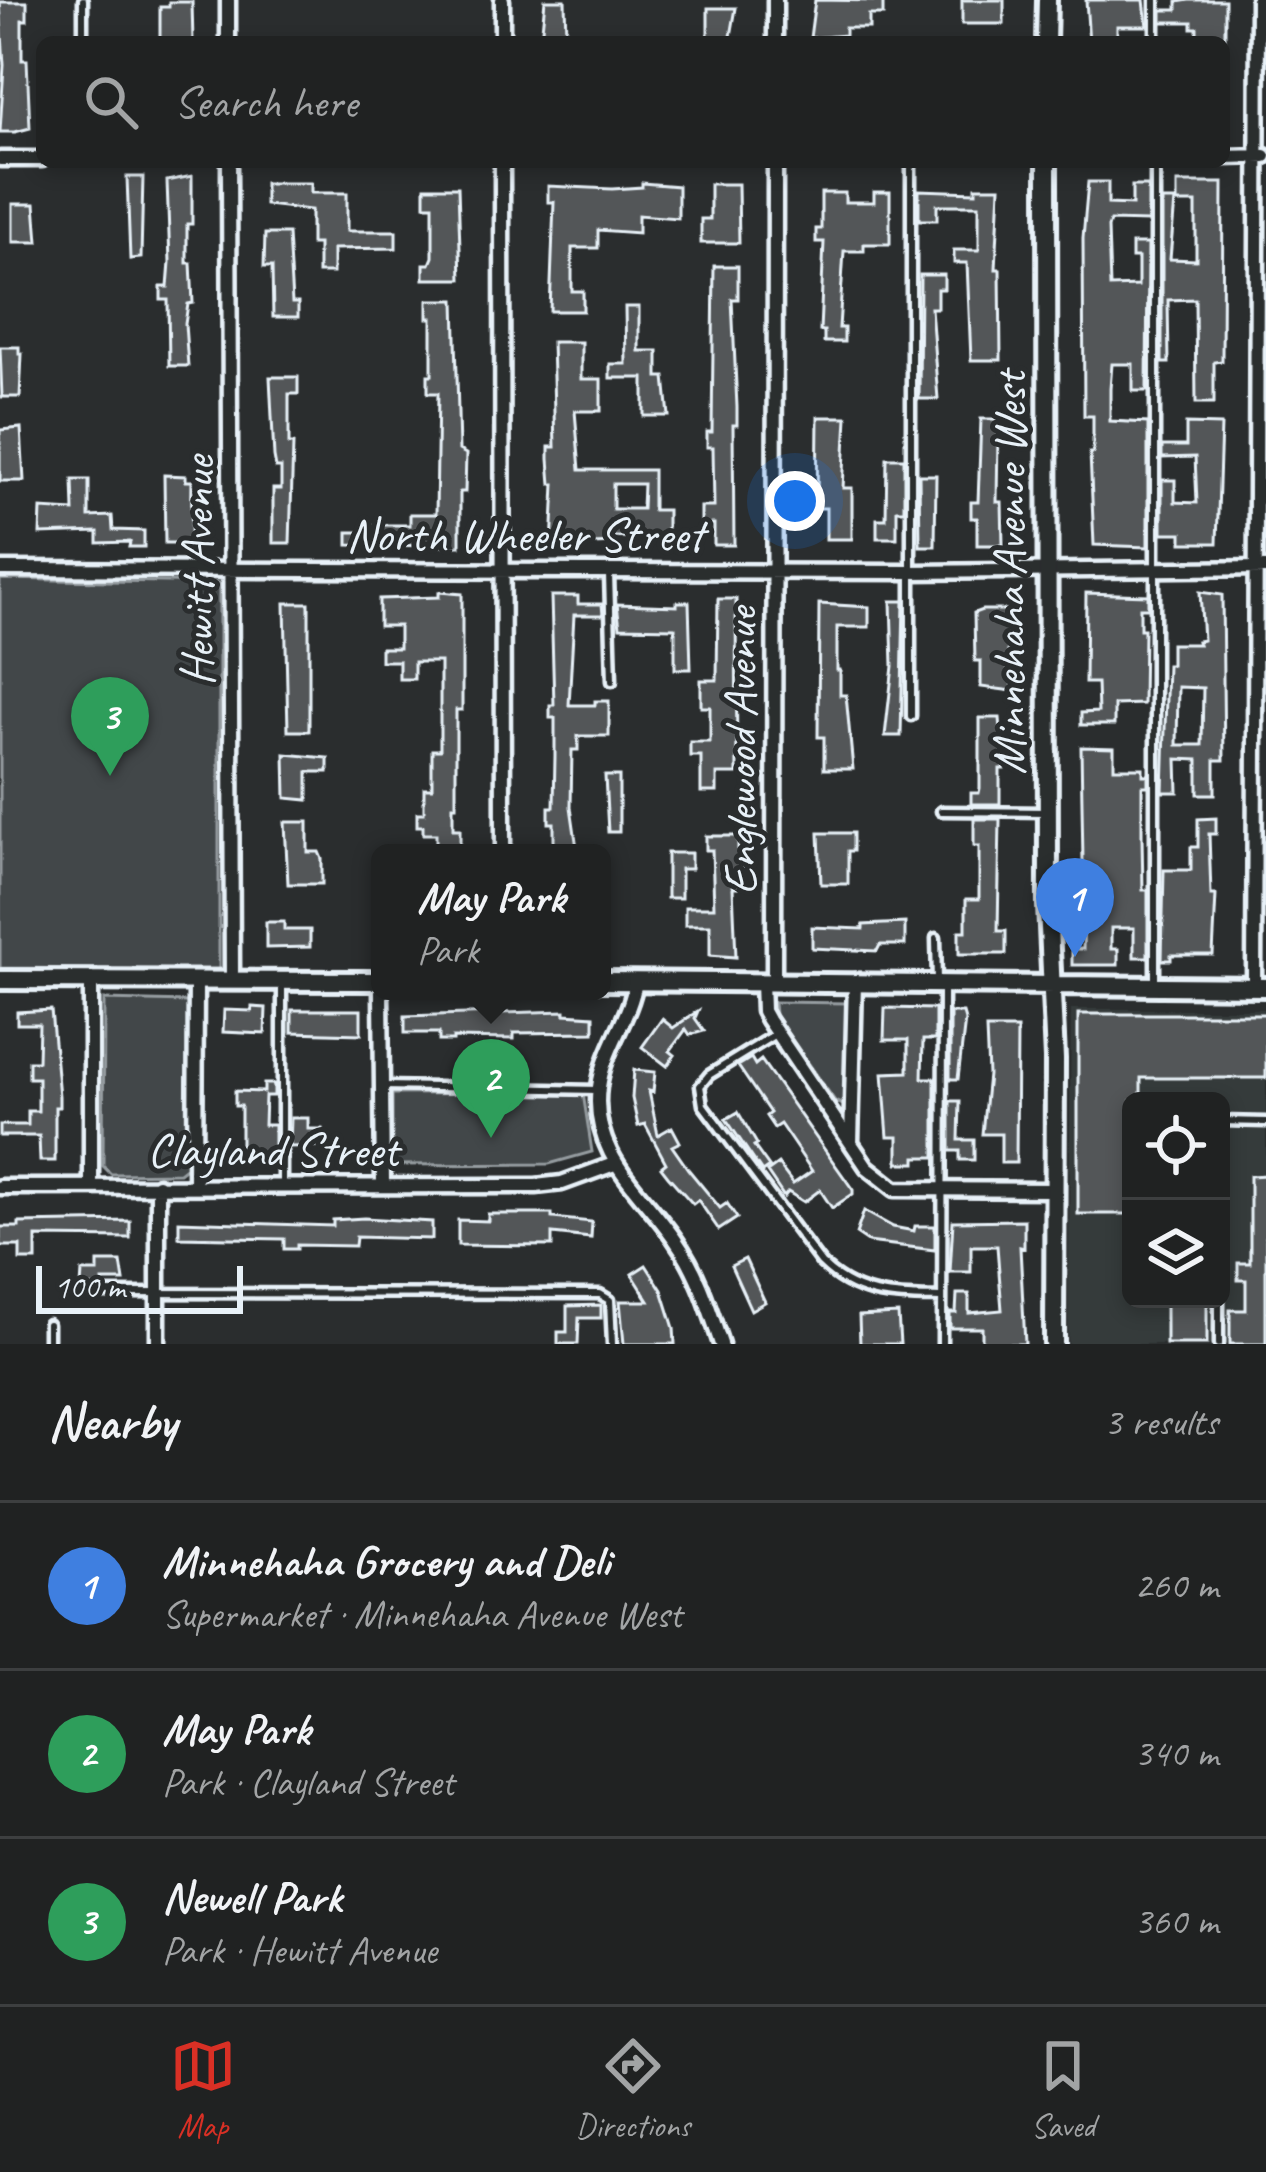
<!DOCTYPE html>
<html lang="en">
<head>
<meta charset="utf-8">
<style>
	:root { --surface:#202222; --page:#282a2a; --text:#f1f3f6; --muted:#a2a4a5; --line:#3d3f40; --accent:#d93025 }
	body { margin:0; font-family:Caveat,sans-serif; background:var(--page); color:var(--text) }
	.controls { position:absolute; right:36px; bottom:36px; display:grid; overflow:hidden; border-radius:18px; box-shadow:0 6px 18px #0003 }
	.controls button { width:108px; height:108px; display:grid; place-items:center; padding:0; border:0; border-bottom:3px solid var(--line); background:var(--surface); color:var(--text); font:60px sans-serif }
	.scale { position:absolute; left:36px; bottom:30px; width:207px; box-sizing:border-box; padding-left:12px; border:6px solid #e8f1f8; border-top:0; font-size:33px; line-height:42px; white-space:nowrap; color:#e8f1f8; -webkit-text-stroke:9px #2a2d2e; paint-order:stroke }
	.you { position:absolute; left:795px; top:501px; width:42px; height:42px; margin:-30px; border:9px solid #fff; border-radius:50%; background:#1a73e8; box-shadow:0 0 0 18px #1a73e833 }
	.badge { display:grid; place-items:center; width:78px; height:78px; border-radius:50%; background:var(--accent); color:#fff; font-size:39px; font-weight:700 }
	.pin { position:absolute; translate:-50% -99px; filter:drop-shadow(0 3px 6px #0008) }
	.pin::after { content:''; position:absolute; top:63px; width:42px; height:36px; background:inherit; clip-path:polygon(0 0,100% 0,50% 100%) }
	.popup { position:absolute; left:371px; top:844px; width:240px; height:156px; box-sizing:border-box; display:grid; place-content:center; border-radius:18px; background:var(--surface); filter:drop-shadow(0 3px 9px #0005); font-size:39px; white-space:nowrap; color:var(--muted) }
	.popup b { font-size:45px; color:var(--text) }
	.popup::after { content:''; position:absolute; left:50%; top:100%; margin-left:-24px; border:24px solid transparent; border-top-color:var(--surface) }
	.list { margin:0; padding:0; list-style:none }
	h2 { display:flex; justify-content:space-between; align-items:center; height:156px; margin:0; padding:0 48px; font-size:51px }
	h2 small { font-size:39px; font-weight:400; color:var(--muted) }
	.list li { display:grid; grid-template-columns:78px 1fr auto; gap:36px; align-items:center; box-sizing:border-box; height:168px; padding:0 48px; border-top:3px solid var(--line) }
	.list b { display:block; font-size:45px; white-space:nowrap }
	.list p { margin:0; font-size:39px; white-space:nowrap; color:var(--muted) }
	.list em { font-size:39px; font-style:normal; color:var(--muted) }
	.icon { flex:none; width:66px; height:66px; fill:none; stroke:currentColor; stroke-width:2; stroke-linecap:round; stroke-linejoin:round }
	.map { position:relative; flex:none; width:1266px; height:1344px; overflow:hidden }
	.search { position:absolute; background:var(--surface); box-shadow:0 6px 18px #0003; left:36px; right:36px; top:36px; height:132px; display:flex; align-items:center; gap:30px; box-sizing:border-box; padding:0 42px; border-radius:18px; color:var(--muted); font-size:45px }
	.sheet { height:660px; background:var(--surface) }
	nav { display:flex; justify-content:space-around; align-items:center; box-sizing:border-box; height:168px; border-top:3px solid var(--line); background:var(--surface); font-size:33px; color:var(--muted) }
	nav a { display:grid; justify-items:center; gap:6px }
	nav .on { color:var(--accent) }
	.map>svg:first-child { display:block }
	.built { fill:#363a3b; fill-rule:evenodd }
	.green { fill:#424648; stroke:#959ca0; stroke-width:3 }
	.building { fill:#535759; stroke:#e8f1f8; stroke-width:3; fill-rule:evenodd }
	.lines { fill:none; stroke-linecap:round; stroke-linejoin:round }
	.service-casing { stroke:#e8f1f8; stroke-width:15 }
	.minor-casing { stroke:#e8f1f8; stroke-width:21 }
	.tertiary-casing { stroke:#e8f1f8; stroke-width:26 }
	.service { stroke:#2a2d2e; stroke-width:6 }
	.minor { stroke:#2a2d2e; stroke-width:12 }
	.tertiary { stroke:#2a2d2e; stroke-width:16 }
	.labels { text-anchor:middle; stroke-width:10; stroke-linejoin:round; paint-order:stroke }
	.street-label { font-size:48px; fill:#e8f1f8; stroke:#2a2d2e }
</style>
</head>
<body>
<div class="map">
<svg width="1266" height="1344" viewBox="0 0 1266 1344">
	<rect width="100%" height="100%" fill="#2a2d2e"/>
	<filter id="ink" filterUnits="userSpaceOnUse"><feTurbulence type="fractalNoise" baseFrequency=".00833" numOctaves="2"/><feDisplacementMap in="SourceGraphic" scale="24" xChannelSelector="R" yChannelSelector="G"/><feConvolveMatrix kernelMatrix="1 2 1 2 8 2 1 2 1" color-interpolation-filters="sRGB"/></filter>
	<g filter="url(#ink)">
		<path class="built" d="M1071 1009H1266V1344H1068ZM1131 1101H1221V1299H1131Z"/>
		<path class="green" d="M0 579 219 583V970L0 968Z
			M104 1000 188 1002V1166L179 1173 111 1174 103 1166Z
			M774 1002 848 1003 845 1106 835 1101 775 1015Z
			M583 1093 592 1152 549 1164 392 1165V1094Z"/>
		<path class="building" d="M545 0H565L566 39H541Z
			M815 0 883 1V15H869V28H845V35L810 38Z
			M962 0H1004V24H962Z
			M1086 0H1144L1147 26H1117V42H1089Z
			M1189 0H1225V42H1197V28H1192V22H1162V10H1177V2Z
			M0 2H27V20H22V60H27L30 128 15 132H0L4 65Z
			M169 2H192L193 42H160V7H169Z
			M708 8H736L730 42H708Z
			M192 176V224H187V263H191L193 303 188 304 185 324 188 366H169L168 300H161V287H168L170 262 167 181Z
			M127 177H143L141 258 130 259Z
			M1088 182H1108V204L1132 205V186H1148V222L1110 221 1108 228 1110 287 1138 286V258H1132V244H1148L1147 391H1133V364H1112L1110 389V421L1148 423V547L1094 545 1090 453H1093V416H1084L1083 238Z
			M265 183H311V193H347V231H396V248L333 249V273H318V244H311V210L265 205Z
			M642 183 678 186V218L638 215V233L598 230V248H572V291H583V311H550L554 202H548V186L612 189 642 187Z
			M1177 183H1223L1222 361 1214 362V403H1196L1195 299 1168 300 1169 363H1162V201H1175L1170 259 1196 260V203H1177Z
			M710 184H738L739 243H701V219H710Z
			M425 187H458L461 279H424V264H430L433 257V205H425Z
			M976 187H1000L996 269H1000L1001 360H971L967 263H954V250H979V205H937V220H919V190L976 192Z
			M874 192H890V244H864V251H844L839 328H844V342H824V331H820L824 242H816V229H821V193H845V202H874Z
			M13 204H35L38 242H13Z
			M265 234H288L292 303H298V317H273L272 267H264Z
			M714 266H738V299H732L737 407V425H733L734 545H714V524H701V507H714L713 447H707V432H712Z
			M920 275H944V289H937V308H931L938 399H919Z
			M428 300H455L459 450 466 454 465 492H460V546L348 545V532H371V525H410V514H436L438 393H428V375H432V318H428Z
			M625 307H639V351H658V377H665L669 416H644V378H610V364H626Z
			M552 342H581V379H601V411H575L580 470H653V510H667V538L613 537V543L552 546 555 484H551L549 459V447H555ZM613 484H643L642 509H613Z
			M0 347H19V354H22L20 397H2Z
			M270 377H298V394H289V444H293L290 543H273V489H281V468H276L274 457Z
			M818 417H847L843 488H852V539H826V508H817Z
			M981 419H1003V436H998L997 502H1002L1003 545H977V518H971V502H978Z
			M1186 424 1221 425 1217 543H1182V533H1162V480H1175V502L1197 503 1195 457 1162 458V446H1186Z
			M21 428 24 481H0V430Z
			M887 458H904V510H897V538H877V519H886Z
			M164 475 186 476V481H192L191 543H165Z
			M919 475H936L935 546H920Z
			M73 480H89V517L112 516 113 530 144 531V547H129L130 542 98 543V532L40 534 41 509 74 511Z
			M439 592 462 594V710H456V806H453V829H460V848H436V834H423V826H417V813H424V788H432V750H440V662H414V679H399V661H381V648H399V626H379V599L439 597Z
			M1200 592 1222 595 1224 760H1215V794H1198V760L1177 759 1178 792H1163L1167 665H1171V644H1198L1197 641 1203 640ZM1178 687 1203 688 1202 745H1177Z
			M1086 593 1148 595V608H1140V629H1144L1143 704 1114 705V725H1081V713L1098 712 1097 683H1085Z
			M551 596H578V604H602L603 615H574L569 705H595V701H609V736H578V750H572L571 807 577 848H554V823H549V807H554L555 756V718H550V705H554Z
			M718 599H736L737 774H717V792H701V756H690V742H710V707H701V680H717Z
			M891 601H904L901 736H885L893 666Z
			M677 602H689L691 669H675V628L620 627 617 604 677 606Z
			M285 603H309V731H288Z
			M819 604 869 607V627H837V670H840V695H846L853 769H824V737H818Z
			M982 610H1008V675H1013V691L981 687V661H975L974 613Z
			M980 718H1000L1004 769H1000V804H971V793H979L980 788Z
			M1081 747 1114 748V768H1143V775H1148V786H1142V837L1143 890H1148V957H1134V928H1111V949H1118V965H1072V949H1083L1084 919Z
			M285 754 328 758V772H308V800L286 798Z
			M605 776H619V832H608Z
			M1216 818V834H1209L1211 895H1216L1213 955H1171V960H1162L1164 870H1191V847H1198V819Z
			M974 819H1000L998 931H1006V954H959V931H966V899H979V846H974Z
			M285 822H308V852H319L322 859V884H288Z
			M819 833H853V851H848V884H821Z
			M706 836H738V868H743V880H738V887H733L736 957 710 955V925H685V907H714L712 850H706Z
			M667 853H691V869H681V898H667Z
			M266 922H284V930H310V947L266 948Z
			M905 923V945H880L877 951 812 948V927L863 929V925Z
			M252 1007 266 1008 265 1034 223 1032 224 1010 252 1011Z
			M885 1008 935 1009V1040H923L922 1078H935V1157H916V1163H898V1137H888L883 1073 908 1072V1040H884Z
			M51 1010 59 1096V1107H55V1161H40L39 1136H0V1125H28V1111H38V1078H29V1061H38L39 1024H17V1012Z
			M292 1010H361V1034L292 1032Z
			M565 1011V1014L594 1016V1032L514 1033V1039L453 1038V1041H439V1033H405V1016Z
			M698 1011 695 1018 704 1031 690 1035 686 1029 670 1051 675 1055 667 1066 642 1047 662 1019 673 1028Z
			M950 1013H963L965 1020 958 1079H950Z
			M1078 1014H1266V1078H1141V1101H1131V1214H1078Z
			M986 1029H1017L1016 1163H1001V1134H982L988 1075Z
			M751 1058 755 1065 761 1060 853 1190V1194L832 1208 820 1190 804 1202 788 1192 784 1197 767 1172 778 1164 793 1184 812 1171 780 1124 774 1128 766 1116 770 1113 738 1066Z
			M634 1070 655 1072 653 1092 649 1091 658 1135 672 1127 680 1142 672 1146 688 1169 720 1208 727 1203 737 1218 719 1230 698 1200 693 1204 668 1176 661 1167 666 1163 645 1124 638 1126 632 1098Z
			M264 1084H274V1096H265L264 1125H274V1153L241 1155V1106H235V1091L264 1092Z
			M950 1101H960L959 1140H974V1160H960V1151H950Z
			M738 1112 757 1144 754 1146 769 1167 762 1172 726 1119Z
			M291 1118H308V1129H322V1146L290 1147Z
			M1266 1175V1344H1230V1310H1246V1280H1238V1263H1250V1176Z
			M864 1211 893 1227 914 1231 915 1226H935V1250L868 1242 856 1234Z
			M488 1214H552V1218L592 1222 591 1238 552 1234V1246L458 1245V1220L488 1221Z
			M364 1218 432 1222V1239L356 1237 355 1246 297 1245V1249H284V1239L179 1237V1221L333 1226V1220Z
			M1024 1220V1248L1020 1247 1025 1344H982V1328H950V1313H956L957 1294H969V1313L1002 1310 997 1246H971V1272H950L953 1221Z
			M130 1221V1238L36 1237V1260H20V1246H0V1227H19V1223Z
			M745 1259 765 1302 751 1310 731 1266Z
			M98 1262H121L124 1281H103V1286L81 1287 82 1272H98Z
			M646 1265 662 1290 674 1328 675 1344H624L620 1301H649L632 1274Z
			M1166 1299H1207V1344H1166Z
			M601 1305V1318H579L578 1344H558V1332H567V1306Z
			M898 1314 900 1344H860L859 1316Z"/>
		<g class="lines">
			<defs>
				<path id="service" d="M83 42V0
					M1155 42V0
					M1155 162V983
					M609 574 612 681
					M911 716V162
					M941 811 1046 812
					M936 938 937 982
					M282 984V1185
					M777 1033 709 1075 700 1086 703 1105 821 1263C856 1298 893 1297 940 1298
					M383 1086 598 1090
					M1221 1121 1266 1122
					M92 1293 600 1294 610 1300 612 1344
					M1219 1299V1344
					M48 1324V1344
					M942 1344 943 988"/>
				<path id="minor" d="M228 0V42
					M502 0V42
					M775 42V0
					M1224 157 1265 156
					M0 159H42
					M229 162 232 980
					M502 162 503 853
					M0 569 911 572 1266 568
					M636 981C630 1019 604 1048 599 1087 590 1155 642 1191 676 1241 698 1272 709 1308 721 1344
					M762 981 763 1011 768 1020 867 1167 895 1189 1054 1190
					M774 981 775 162
					M1254 987 1258 0
					M381 991 383 1185
					M851 1143 855 981
					M91 1186V980
					M195 1186 196 981
					M0 1187 536 1186 562 1183 614 1164
					M158 1344V1185"/>
				<path id="tertiary" d="M1046 42 1047 0
					M1047 162 1048 905 1055 1059 1054 1344
					M0 980 380 981
					M602 981 1266 987"/>
			</defs>
			<use href="#service" class="service-casing"/>
			<use href="#minor" class="minor-casing"/>
			<use href="#tertiary" class="tertiary-casing"/>
			<use href="#service" class="service"/>
			<use href="#minor" class="minor"/>
			<use href="#tertiary" class="tertiary"/>
		</g>
	</g>
	<g class="labels">
		<g class="street-label">
			<text x="525" y="551">North Wheeler Street</text>
			<text transform="translate(196 571) rotate(-90)" y="17">Hewitt Avenue</text>
			<text transform="translate(1008 573) rotate(-90)" y="17">Minnehaha Avenue West</text>
			<text transform="translate(739 751) rotate(-90)" y="17">Englewood Avenue</text>
			<text x="273" y="1166">Clayland Street</text>
		</g>
	</g>
</svg>
<div class="controls">
<button><svg class="icon" aria-label="locate" viewBox="0 0 24 24"><circle cx="12" cy="12" r="6"/><path d="M12 2v4M12 18v4M2 12h4M18 12h4"/></svg></button>
<button><svg class="icon" aria-label="layers" viewBox="0 0 24 24"><path d="M12 4l9 5-9 5-9-5zM3 14l9 5 9-5"/></svg></button>
</div>
<div class="scale">100 m</div>
<div class="you"></div>
<div class="pin badge" style="left:1075px;top:957px;background:#3f7fe0">1</div>
<div class="pin badge" style="left:491px;top:1138px;background:#2e9e5b">2</div>
<div class="popup"><b>May Park</b>Park</div>
<div class="pin badge" style="left:110px;top:776px;background:#2e9e5b">3</div>
<div class="search"><svg class="icon" aria-label="search" viewBox="0 0 24 24"><circle cx="10" cy="10" r="6"/><path d="M15 15l6 6"/></svg>Search here</div>
</div>
<section class="sheet">
<h2>Nearby<small>3 results</small></h2>
<ul class="list">
<li><span class="badge" style="background:#3f7fe0">1</span><div><b>Minnehaha Grocery and Deli</b><p>Supermarket · Minnehaha Avenue West</p></div><em>260 m</em></li>
<li><span class="badge" style="background:#2e9e5b">2</span><div><b>May Park</b><p>Park · Clayland Street</p></div><em>340 m</em></li>
<li><span class="badge" style="background:#2e9e5b">3</span><div><b>Newell Park</b><p>Park · Hewitt Avenue</p></div><em>360 m</em></li>
</ul>
</section>
<nav>
<a class="on"><svg class="icon" aria-label="map" viewBox="0 0 24 24"><path d="M3 6l6-2 6 2 6-2v14l-6 2-6-2-6 2zM9 4v14M15 6v14"/></svg>Map</a>
<a><svg class="icon" aria-label="directions" viewBox="0 0 24 24"><path d="M12 3l9 9-9 9-9-9zM9 14v-3h6M13 9l2 2-2 2"/></svg>Directions</a>
<a><svg class="icon" aria-label="saved" viewBox="0 0 24 24"><path d="M7 4h10v16l-5-4-5 4z"/></svg>Saved</a>
</nav>
</body>
</html>
